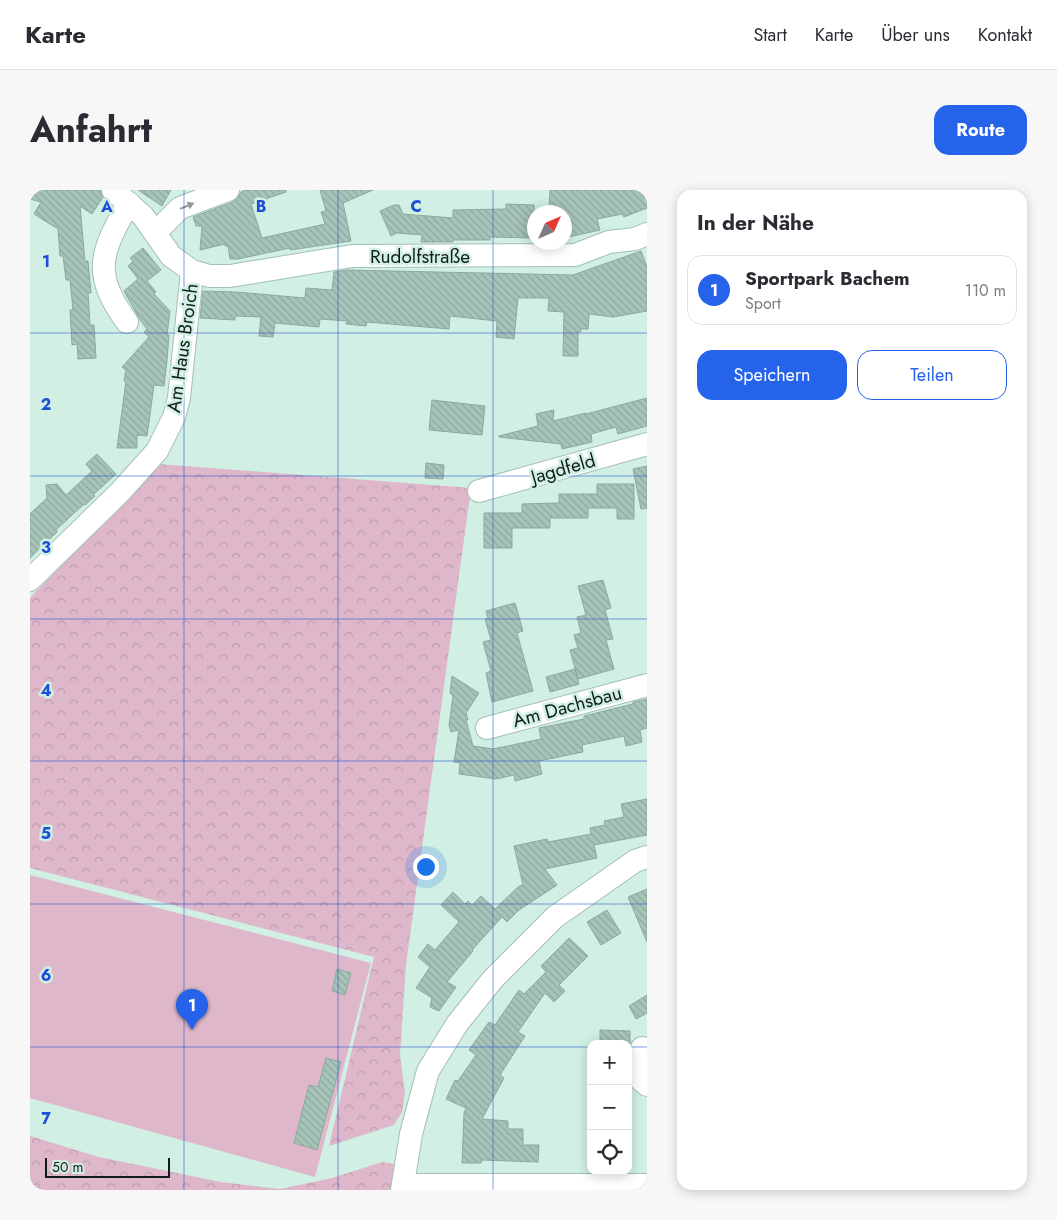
<!DOCTYPE html>
<html lang="de">
<head>
<meta charset="utf-8">
<style>
	:root { --surface:#fff; --page:#f7f7f7; --text:#2b2b33; --muted:#7c7c81; --line:#e1e1e2; --accent:#2563eb }
	body { margin:0; font-family:Jost,sans-serif; background:var(--page); color:var(--text) }
	.controls { position:absolute; right:15px; bottom:15px; display:grid; overflow:hidden; border-radius:10px; box-shadow:0 2px 12px #0003 }
	.controls button { width:45px; height:45px; display:grid; place-items:center; padding:0; border:0; border-bottom:1px solid var(--line); background:var(--surface); color:var(--text); font:25px sans-serif }
	.compass { position:absolute; left:497px; top:15px; width:45px; height:45px; border-radius:50%; background:var(--surface); box-shadow:0 2px 12px #0003; rotate:45deg }
	.scale { position:absolute; left:15px; bottom:12px; width:125px; box-sizing:border-box; padding-left:5px; border:2px solid #121d19; border-top:0; font-size:14px; line-height:18px; white-space:nowrap; color:#121d19; -webkit-text-stroke:4px #d1efe3; paint-order:stroke }
	.you { position:absolute; left:395px; top:676px; width:18px; height:18px; margin:-12px; border:4px solid #fff; border-radius:50%; background:#1a73e8; box-shadow:0 0 0 8px #1a73e833 }
	.badge { display:grid; place-items:center; width:32px; height:32px; border-radius:50%; background:var(--accent); color:#fff; font-size:16px; font-weight:700 }
	.pin { position:absolute; translate:-50% -41px; filter:drop-shadow(0 1px 2px #0008) }
	.pin::after { content:''; position:absolute; top:26px; width:18px; height:15px; background:inherit; clip-path:polygon(0 0,100% 0,50% 100%) }
	.list { margin:0; padding:0; list-style:none }
	h2 { display:flex; justify-content:space-between; align-items:center; height:65px; margin:0; padding:0 20px; font-size:21px }
	h2 small { font-size:16px; font-weight:400; color:var(--muted) }
	.list li { display:grid; grid-template-columns:32px 1fr auto; gap:15px; align-items:center; box-sizing:border-box; height:70px; margin:0 10px 10px; padding:0 10px; border:1px solid var(--line); border-radius:15px }
	.list b { display:block; font-size:19px; white-space:nowrap }
	.list p { margin:0; font-size:16px; white-space:nowrap; color:var(--muted) }
	.list em { font-size:16px; font-style:normal; color:var(--muted) }
	.actions { display:flex; gap:10px; padding:15px 20px }
	.actions a { flex:1; padding:11px 0; border:1px solid var(--accent); border-radius:15px; text-align:center; font-size:18px; color:var(--accent) }
	.actions .main { background:var(--accent); color:#fff }
	.icon { flex:none; width:28px; height:28px; fill:none; stroke:currentColor; stroke-width:2; stroke-linecap:round; stroke-linejoin:round }
	.map { position:relative; flex:none; width:617px; height:1000px; overflow:hidden; border-radius:15px }
	header { display:flex; align-items:center; gap:30px; box-sizing:border-box; height:70px; padding:0 25px; background:var(--surface); border-bottom:1px solid var(--line) }
	header strong { font-size:24px }
	nav { display:flex; gap:28px; margin-inline-start:auto; font-size:18px }
	.intro { display:flex; align-items:center; justify-content:space-between; box-sizing:border-box; height:120px; padding:0 30px }
	h1 { margin:0; font-size:35px }
	.button { padding:12px 22px; border-radius:15px; background:var(--accent); color:#fff; font-size:18px; font-weight:700 }
	main { display:flex; gap:30px; padding:0 30px }
	aside { flex:1; background:var(--surface); border-radius:15px; box-shadow:0 2px 12px #0003 }
	.map>svg:first-child { display:block }
	.grass { fill:#deb7cb }
	.forest { fill:url(#forest-crowns) }
	.building { fill:url(#building-back-hatch); stroke:#8da99e }
	.lines { fill:none; stroke-linecap:round; stroke-linejoin:round }
	.minor-casing { stroke:#a3c0b4; stroke-width:24 }
	.minor { stroke:#fff; stroke-width:22 }
	.oneway { fill:#949998 }
	.grid { fill:none; stroke:#1d4ed8; stroke-width:1; stroke-opacity:0.55 }
	.labels { text-anchor:middle; stroke-width:5; stroke-linejoin:round; paint-order:stroke }
	.street-label { font-size:19px; fill:#121d19; stroke:#d1efe3 }
	.grid-label { font-size:16px; text-anchor:middle; font-weight:bold; fill:#1d4ed8; stroke:#d1efe3; stroke-width:5; stroke-linejoin:round; paint-order:stroke }
</style>
</head>
<body>
<header>
<strong>Karte</strong>
<nav><a>Start</a><a>Karte</a><a>Über uns</a><a>Kontakt</a></nav>
</header>
<div class="intro"><h1>Anfahrt</h1><a class="button">Route</a></div>
<main>
<div class="map">
<svg width="617" height="1000" viewBox="0 0 617 1000">
	<defs>
		<pattern id="forest-crowns" width="20" height="18" patternUnits="userSpaceOnUse" patternTransform="scale(1.25)"><rect width="20" height="18" fill="#deb7cb"/><path d="M2 6a3 3 0 1 1 6 0M12 15a3 3 0 1 1 6 0" fill="none" stroke="#bd9dae"/></pattern>
		<pattern id="building-back-hatch" width="6" height="6" patternUnits="userSpaceOnUse" patternTransform="scale(1.25)"><rect width="6" height="6" fill="#a7c4b8"/><path d="M-1 5l2 2M0 0l6 6M5-1l2 2" fill="none" stroke="#8fa89e"/></pattern>
	</defs>
	<rect width="100%" height="100%" fill="#d1efe3"/>
	<path class="grass" d="M0 685 341 773 285 987 0 908Z"/>
	<path class="forest" d="M128 274 441 298 376 775 370 865 375 903 372 922 364 935 299 956 344 767 0 678V408Z
		M0 946 69 967 191 992 250 999 302 988 352 972 364 974 365 992 363 1000H0Z"/>
	<path class="building" d="M0 0H70L73 7 62 24 50 16 55 71H58L61 103H58L60 135H64L66 168 48 169 47 154 42 155 40 120H43L40 90H36L33 66H30L28 39 4 24 11 12 0 9Z
		M108 0H141L132 16Z
		M216 0H256V2L221 14 232 48 295 34 291 22 296 21 290 0H343L313 13 321 51 260 60V58L208 69H200L198 56H195V54L170 60 172 36H166L163 27 203 12 208 8 211 2Z
		M520 0H617V18L594 27 592 24 567 29 570 40 534 48V22H519Z
		M476 14 504 15V48L460 47V50H423V52H391L392 45 367 43 361 46 350 21 364 15H369L373 24 423 28V20L476 19Z
		M113 58 131 80 117 91 126 102 124 104 140 121 137 145H139L137 170 134 196 124 195 117 246 107 245V258H87L96 191H94L96 180 92 177 119 147 114 142 117 139 110 130 94 101 108 89 98 76 103 71 100 68Z
		M611 61 617 77V121L583 127 559 124 558 139H551L550 142 548 141V166H533L534 122 518 121 519 108H488L484 149 466 147 467 131 420 126 419 139 337 132 336 136 316 134 317 131 290 129 289 137 245 133 243 147 229 146 231 127 205 126V130L170 128 173 101 206 102 275 108 276 98 302 100 304 82 316 80 543 85Z
		M617 208V236L588 244 586 237 561 244 562 252 532 259 531 254 469 247V246L508 236 506 224 524 220 523 231 556 223V224Z
		M402 210 455 216 452 245 399 240Z
		M67 264 86 284 63 305 65 306 55 315 54 314 26 340 27 342 0 368V324L17 308 16 295 27 294 36 305 62 281 56 274Z
		M396 273 414 275 413 289 395 288Z
		M617 276V318L611 319 603 279Z
		M567 294H604V329H587V318H558V328H520V338H482V358H454V323H492V314L529 313V304H567Z
		M573 390 581 418 575 420 583 449 576 450 584 479 548 489 540 460 548 458 544 445 551 443 547 427 556 425 548 396Z
		M485 413 493 441 487 443 503 501 462 512 456 483 461 481 453 452 461 450 455 429H458L456 421Z
		M545 479 549 494 520 502 516 487Z
		M422 486 449 503 436 523 438 530H436L443 556 463 559 511 549 509 538 554 529V526L603 514V512L617 509V538L610 540 612 552 596 556 594 546 552 555 553 562 509 571 512 584 485 591 484 585 466 589 429 584 430 573 424 572 429 540 421 542 419 535 423 506 420 503Z
		M617 609V645L564 655 567 668 515 679 527 695 489 720 477 732 472 727 442 760 443 761 417 792 426 797 409 821 400 817 402 808 386 798 400 777 388 767 398 754 405 760 429 732 411 715 423 702 435 714 438 711 442 715 451 706 465 719 489 696 493 695 484 656 517 649 518 652 561 644 560 638 575 635 574 631 594 627 591 614Z
		M617 699V752L598 707Z
		M577 720 591 743 571 755 557 732Z
		M539 748 558 766 529 795 535 801 524 812 515 803 488 842 495 846 470 885 474 888 452 929 478 931V939H493V955H509L508 972 452 970 451 973H432L434 923 436 918 416 909 425 890 428 891 446 865 439 860 459 832 465 835 489 800 494 804 516 782 511 776Z
		M307 779 321 783 315 805 302 801Z
		M617 805V823L606 829 599 816Z
		M570 840 600 841V854H570Z
		M296 868 311 872 287 960 264 953 279 895 288 897Z"/>
	<g class="lines">
		<defs>
			<path id="minor" d="M83 0 113 26 141 66 162 81 179 86H200L322 66 545 65 579 52 605 49 617 44
				M125 43 150 18 198 0
				M97 132C61 83 71 61 99 13
				M449 301 617 254
				M0 390 90 302 127 261 144 227 149 208 162 81
				M457 538 617 495
				M612 858 611 890 617 895
				M373 995H617
				M372 1000 381 944 398 881 427 834 463 789 525 727 605 671 617 667"/>
		</defs>
		<use href="#minor" class="minor-casing"/>
		<use href="#minor" class="minor"/>
	</g>
	<defs><path id="oneway-solid" d="M-6-.8H1V-3.2L6.5 0L1 3.2V.8H-6Z" transform="scale(1.25)"/></defs>
	<use class="oneway" href="#oneway-solid" transform="translate(157 16) rotate(-23)"/>
	<path class="grid" d="M154 0V1000M308 0V1000M463 0V1000M0 143H617M0 286H617M0 429H617M0 571H617M0 714H617M0 857H561M598 857H617"/>
	<g class="labels">
		<g class="street-label">
			<text x="390" y="73">Rudolfstraße</text>
			<text transform="translate(152 158) rotate(-82)" y="7">Am Haus Broich</text>
			<text transform="translate(533 278) rotate(-16)" y="7">Jagdfeld</text>
			<text transform="translate(537 516) rotate(-15)" y="7">Am Dachsbau</text>
		</g>
	</g>
	<g class="grid-label">
		<text x="77" y="22">A</text>
		<text x="231" y="22">B</text>
		<text x="386" y="22">C</text>
		<text x="16" y="77">1</text>
		<text x="16" y="220">2</text>
		<text x="16" y="363">3</text>
		<text x="16" y="506">4</text>
		<text x="16" y="649">5</text>
		<text x="16" y="791">6</text>
		<text x="16" y="934">7</text>
	</g>
</svg>
<div class="controls">
<button>+</button>
<button>−</button>
<button><svg class="icon" aria-label="locate" viewBox="0 0 24 24"><circle cx="12" cy="12" r="6"/><path d="M12 2v4M12 18v4M2 12h4M18 12h4"/></svg></button>
</div>
<svg class="compass" viewBox="-18 -18 36 36"><path d="M0-13l5 13h-10z" fill="#e53935"/><path d="M0 13l5-13h-10z" fill="#7c7c81"/></svg>
<div class="scale">50 m</div>
<div class="you"></div>
<div class="pin badge" style="left:162px;top:840px">1</div>
</div>
<aside>
<h2>In der Nähe<small></small></h2>
<ul class="list">
<li><span class="badge">1</span><div><b>Sportpark Bachem</b><p>Sport</p></div><em>110 m</em></li>
</ul>
<div class="actions"><a class="main">Speichern</a><a>Teilen</a></div>
</aside>
</main>
</body>
</html>
